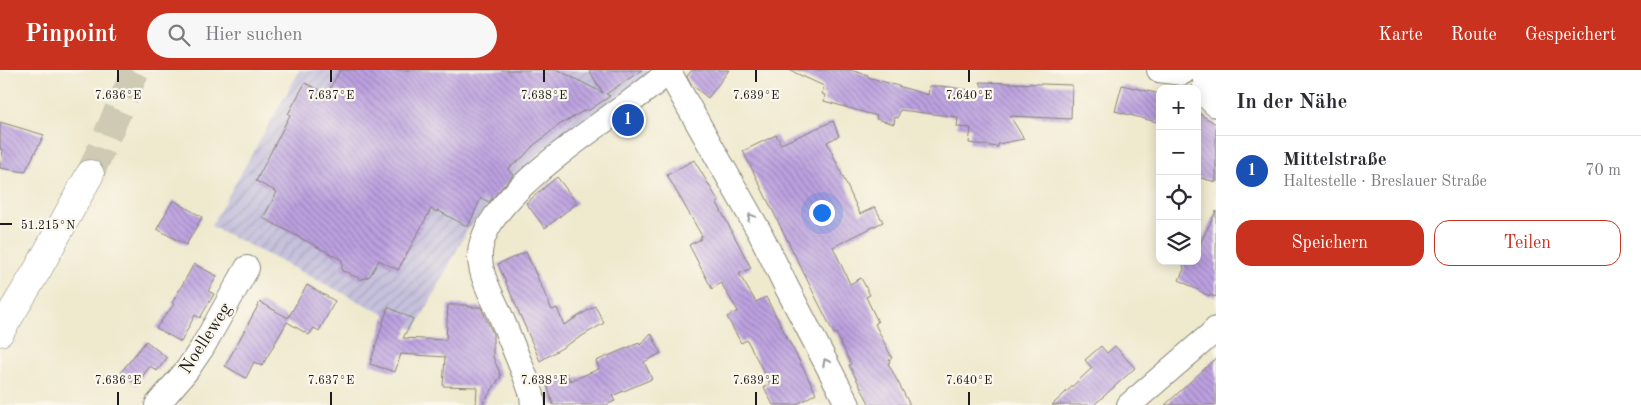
<!DOCTYPE html>
<html lang="de">
<head>
<meta charset="utf-8">
<style>
	:root { --surface:#fff; --page:#f7f7f7; --text:#2b2b33; --muted:#7c7c81; --line:#e1e1e2; --accent:#c8321e }
	body { margin:0; font-family:"Old Standard TT",serif; background:var(--page); color:var(--text) }
	.controls { position:absolute; right:15px; top:15px; display:grid; overflow:hidden; border-radius:10px; box-shadow:0 2px 12px #0003 }
	.controls button { width:45px; height:45px; display:grid; place-items:center; padding:0; border:0; border-bottom:1px solid var(--line); background:var(--surface); color:var(--text); font:25px sans-serif }
	.you { position:absolute; left:821px; top:142px; width:18px; height:18px; margin:-12px; border:4px solid #fff; border-radius:50%; background:#1a73e8; box-shadow:0 0 0 8px #1a73e833 }
	.badge { display:grid; place-items:center; width:32px; height:32px; border-radius:50%; background:var(--accent); color:#fff; font-size:16px; font-weight:700 }
	.pin { position:absolute; translate:-50% -50%; border:2px solid #fff; box-shadow:0 1px 5px #0006 }
	.list { margin:0; padding:0; list-style:none }
	h2 { display:flex; justify-content:space-between; align-items:center; height:65px; margin:0; padding:0 20px; font-size:21px }
	h2 small { font-size:16px; font-weight:400; color:var(--muted) }
	.list li { display:grid; grid-template-columns:32px 1fr auto; gap:15px; align-items:center; box-sizing:border-box; height:70px; padding:0 20px; border-top:1px solid var(--line) }
	.list b { display:block; font-size:19px; white-space:nowrap }
	.list p { margin:0; font-size:16px; white-space:nowrap; color:var(--muted) }
	.list em { font-size:16px; font-style:normal; color:var(--muted) }
	.actions { display:flex; gap:10px; padding:15px 20px }
	.actions a { flex:1; padding:11px 0; border:1px solid var(--accent); border-radius:15px; text-align:center; font-size:18px; color:var(--accent) }
	.actions .main { background:var(--accent); color:#fff }
	.icon { flex:none; width:28px; height:28px; fill:none; stroke:currentColor; stroke-width:2; stroke-linecap:round; stroke-linejoin:round }
	.map { position:relative; flex:none; width:1216px; height:335px; overflow:hidden }
	header { display:flex; align-items:center; gap:30px; box-sizing:border-box; height:70px; padding:0 25px; background:var(--accent); color:#fff }
	header strong { font-size:24px }
	nav { display:flex; gap:28px; margin-inline-start:auto; font-size:18px }
	.search { width:350px; height:45px; background:var(--page); display:flex; align-items:center; gap:12px; box-sizing:border-box; padding:0 18px; border-radius:28px; color:var(--muted); font-size:19px }
	main { display:flex }
	aside { flex:1; background:var(--surface) }
	.map>svg:first-child { display:block }
	.industrial { fill:url(#industrial-furrows) }
	.building { fill:url(#building-back-hatch) }
	.lines { fill:none; stroke-linecap:round; stroke-linejoin:round }
	.secondary-tunnel { stroke:#cfcab3; stroke-width:28; stroke-dasharray:28 14; stroke-linecap:butt }
	.street-casing { stroke:#868275; stroke-width:26 }
	.secondary-casing { stroke:#868275; stroke-width:29 }
	.street { stroke:#fff; stroke-width:24 }
	.secondary { stroke:#fff; stroke-width:28 }
	.oneway { stroke:#999 }
	.ticks { fill:none; stroke:#1c1c1c; stroke-width:2 }
	.labels { text-anchor:middle; stroke-width:4.5; stroke-linejoin:round; paint-order:stroke }
	.street-label { font-size:18px; fill:#1c1c1c; stroke:#fbf7ec }
	.ticks-label { font-size:12px; text-anchor:middle; fill:#1c1c1c; stroke:#fbf7ec; stroke-width:4.5; stroke-linejoin:round; paint-order:stroke }
</style>
</head>
<body>
<header>
<strong>Pinpoint</strong>
<div class="search"><svg class="icon" aria-label="search" viewBox="0 0 24 24"><circle cx="10" cy="10" r="6"/><path d="M15 15l6 6"/></svg>Hier suchen</div>
<nav><a>Karte</a><a>Route</a><a>Gespeichert</a></nav>
</header>
<main>
<div class="map">
<svg width="1216" height="335" viewBox="0 0 1216 335">
	<defs>
		<pattern id="industrial-furrows" width="10" height="10" patternUnits="userSpaceOnUse" patternTransform="scale(1.25)"><rect width="10" height="10" fill="#c5c0db"/><path d="M-1 1l2-2M0 10L10 0M9 11l2-2" fill="none" stroke="#a9a4bb"/></pattern>
		<pattern id="building-back-hatch" width="6" height="6" patternUnits="userSpaceOnUse" patternTransform="scale(1.25)"><rect width="6" height="6" fill="#bca1e0"/><path d="M-1 5l2 2M0 0l6 6M5-1l2 2" fill="none" stroke="#9882b5"/></pattern>
	</defs>
	<rect width="100%" height="100%" fill="#fbf7ec"/>
	<filter id="ink" filterUnits="userSpaceOnUse"><feTurbulence type="fractalNoise" baseFrequency=".02" numOctaves="2"/><feDisplacementMap in="SourceGraphic" scale="10" xChannelSelector="R" yChannelSelector="G"/><feConvolveMatrix kernelMatrix="1 2 1 2 8 2 1 2 1" color-interpolation-filters="sRGB"/></filter>
	<filter id="wash" filterUnits="userSpaceOnUse"><feTurbulence type="fractalNoise" baseFrequency=".0096" numOctaves="4" result="noise"/><feDisplacementMap in="SourceGraphic" scale="20" xChannelSelector="R" yChannelSelector="G"/><feGaussianBlur stdDeviation="1.12" result="paint"/><feColorMatrix in="noise" values="0 0 0 0 0 0 0 0 0 0 0 0 0 0 0 0 0 1.4 0 .05"/><feComposite in="paint" operator="in"/></filter>
	<g filter="url(#wash)">
		<rect width="100%" height="100%" fill="#efe9ce"/>
		<path class="industrial" d="M300 0H655L553 71 503 118 468 159 415 260 211 156Z"/>
		<g id="blocks">
			<path class="building" d="M340 0H558L603 23 589 0H642L606 24 610 26 588 41 587 39 559 55 533 76 523 87 508 99 513 105 489 132 481 128 468 157 437 140V142L431 139 398 200 379 190 370 206 360 210 357 207 351 205 350 203 342 201V190L263 148 277 122 256 111 290 45 288 44 305 13 327 24Z
				M692 0H729L708 28 692 15 687 6Z
				M789 0H850L868 5V7L928 25 929 16H941L985 22 980 12 1072 15 1071 49 1010 46 1024 69 998 74V77L969 73 971 58 957 57 958 47 900 40 898 48 895 47 894 54 876 49 877 46 824 31 825 25 822 24 824 16Z
				M1122 15 1160 24V53L1115 41Z
				M1197 42 1216 54V112L1197 107Z
				M833 51 839 66 827 72 860 144 875 137 883 152 833 177 850 214 861 208 870 225 866 227 878 252 875 254 892 288 889 290 890 292 888 293 910 335H870L849 295 851 294 836 263 834 264 743 81 776 65 781 74Z
				M0 52 44 65 25 102 0 98 3 80 0 79Z
				M694 90 719 132 717 133 751 198 739 204 756 232 766 227 816 323 796 335H773L764 317 770 314 747 270 741 273 727 247 738 241 721 213 712 219 689 175 701 169 700 167 702 166 667 105Z
				M557 107 577 133 545 158 526 133Z
				M173 130 202 147 186 175 157 159Z
				M1216 141V227L1210 225 1209 226 1179 210 1184 199 1182 191H1197V180Z
				M526 182 552 240 557 238 564 255 595 236 604 253 540 291 498 194Z
				M194 194 217 206 208 221 214 224 200 248 195 245 181 272 156 258 174 234 172 233Z
				M307 215 335 231 319 261 314 258 309 265 287 252 262 296 254 292 246 308 225 296 260 232 288 248Z
				M448 235H468V237H481L493 264V287L501 306 482 335H476L477 317 443 316 445 287 401 284 395 302 370 294 388 237 413 249 403 268 446 270Z
				M651 263 661 283 644 292 652 309 612 326 615 331 606 335H553L546 311 567 303 570 311 599 299 596 291 639 273 640 275Z
				M146 271 167 288 157 301 150 296 136 315 121 302Z
				M1101 276 1107 283 1115 276 1135 298 1094 335H1052L1092 298 1085 290Z
				M1216 288V335H1165L1202 301Z"/>
		</g>
	</g>
	<g filter="url(#ink)">
		<use href="#blocks" fill-opacity="0" stroke="#868275" stroke-width="1"/>
		<g class="lines">
			<path class="secondary-tunnel" d="M90 104 136 0"/>
			<defs>
				<path id="street" d="M1159 0 1182 3 1186 0
					M1205 0V25L1216 35
					M669 2 760 163 787 218 848 335
					M157 335 187 300 202 278 247 198
					M533 335 532 325 526 308C517 286 508 264 499 242 491 224 481 207 480 188 476 123 628 42 670 0
					M1129 335 1210 265 1216 259"/>
				<path id="secondary" d="M0 262 38 199 90 104"/>
			</defs>
			<use href="#street" class="street-casing"/>
			<use href="#secondary" class="secondary-casing"/>
			<use href="#street" class="street"/>
			<use href="#secondary" class="secondary"/>
		</g>
		<defs><path id="oneway-chevron" d="M-2-3.5L2.5 0L-2 3.5" fill="none" stroke-width="1.6" stroke-linecap="round" stroke-linejoin="round" transform="scale(1.25)"/></defs>
		<g class="oneway">
			<use href="#oneway-chevron" transform="translate(751 147) rotate(-120)"/>
			<use href="#oneway-chevron" transform="translate(826 292) rotate(-118)"/>
		</g>
	</g>
	<path class="ticks" d="M118 0V12M331 0V12M544 0V12M756 0V12M969 0V12M0 154H12M118 322V335M331 322V335M544 322V335M756 322V335M969 322V335"/>
	<g class="labels">
		<g class="street-label">
			<text transform="translate(205 268) rotate(-57)" y="6">Noelleweg</text>
		</g>
	</g>
	<g class="ticks-label">
		<text x="118" y="29">7.636°E</text>
		<text x="331" y="29">7.637°E</text>
		<text x="544" y="29">7.638°E</text>
		<text x="756" y="29">7.639°E</text>
		<text x="969" y="29">7.640°E</text>
		<text x="48" y="159">51.215°N</text>
		<text x="118" y="314">7.636°E</text>
		<text x="331" y="314">7.637°E</text>
		<text x="544" y="314">7.638°E</text>
		<text x="756" y="314">7.639°E</text>
		<text x="969" y="314">7.640°E</text>
	</g>
</svg>
<div class="controls">
<button>+</button>
<button>−</button>
<button><svg class="icon" aria-label="locate" viewBox="0 0 24 24"><circle cx="12" cy="12" r="6"/><path d="M12 2v4M12 18v4M2 12h4M18 12h4"/></svg></button>
<button><svg class="icon" aria-label="layers" viewBox="0 0 24 24"><path d="M12 4l9 5-9 5-9-5zM3 14l9 5 9-5"/></svg></button>
</div>
<div class="you"></div>
<div class="pin badge" style="left:628px;top:50px;background:#1a4fb4">1</div>
</div>
<aside>
<h2>In der Nähe<small></small></h2>
<ul class="list">
<li><span class="badge" style="background:#1a4fb4">1</span><div><b>Mittelstraße</b><p>Haltestelle · Breslauer Straße</p></div><em>70 m</em></li>
</ul>
<div class="actions"><a class="main">Speichern</a><a>Teilen</a></div>
</aside>
</main>
</body>
</html>
